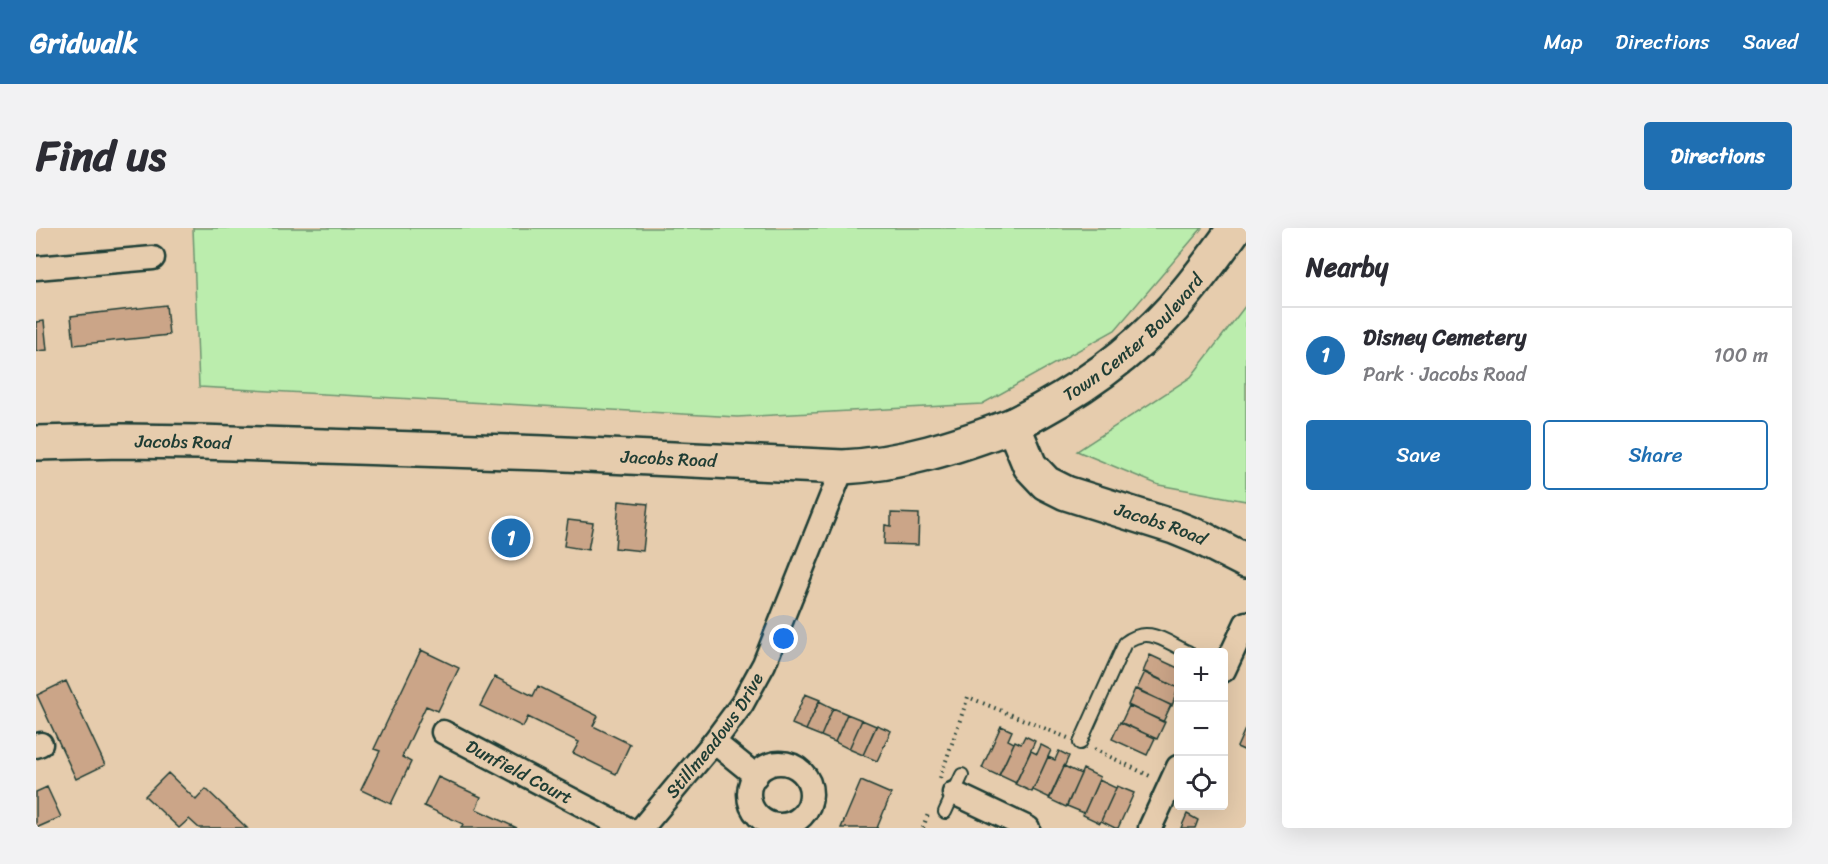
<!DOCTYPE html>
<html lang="en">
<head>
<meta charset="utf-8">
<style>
	:root { --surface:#fff; --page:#f2f2f3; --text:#2b2b33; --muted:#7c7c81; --line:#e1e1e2; --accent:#1f6fb2 }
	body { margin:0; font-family:Sriracha,sans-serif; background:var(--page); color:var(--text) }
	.controls { position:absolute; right:18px; bottom:18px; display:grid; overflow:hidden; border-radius:6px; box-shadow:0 6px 24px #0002 }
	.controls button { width:54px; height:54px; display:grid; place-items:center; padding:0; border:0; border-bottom:2px solid var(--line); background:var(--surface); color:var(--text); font:30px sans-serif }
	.you { position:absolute; left:748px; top:411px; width:21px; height:21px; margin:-15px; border:4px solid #fff; border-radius:50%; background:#1a73e8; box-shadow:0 0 0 9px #1a73e833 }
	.badge { display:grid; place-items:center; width:39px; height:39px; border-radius:50%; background:var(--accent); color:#fff; font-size:20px; font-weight:700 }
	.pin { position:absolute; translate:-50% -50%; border:3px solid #fff; box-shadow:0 2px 6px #0006 }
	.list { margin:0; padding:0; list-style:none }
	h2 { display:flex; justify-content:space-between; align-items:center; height:78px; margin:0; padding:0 24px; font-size:26px }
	h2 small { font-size:20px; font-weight:400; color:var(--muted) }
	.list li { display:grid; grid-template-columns:39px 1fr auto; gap:18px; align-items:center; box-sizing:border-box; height:96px; padding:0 24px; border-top:2px solid var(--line) }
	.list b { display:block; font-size:22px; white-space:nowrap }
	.list p { margin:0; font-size:20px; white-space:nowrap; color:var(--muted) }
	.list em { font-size:20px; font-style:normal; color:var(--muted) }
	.actions { display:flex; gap:12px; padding:18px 24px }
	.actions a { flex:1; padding:14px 0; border:2px solid var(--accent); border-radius:6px; text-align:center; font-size:21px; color:var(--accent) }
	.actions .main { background:var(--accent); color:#fff }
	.icon { flex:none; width:33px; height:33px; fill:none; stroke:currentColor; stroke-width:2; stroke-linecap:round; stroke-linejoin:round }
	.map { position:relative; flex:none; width:1210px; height:600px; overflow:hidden; border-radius:6px }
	header { display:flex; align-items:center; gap:36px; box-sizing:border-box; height:84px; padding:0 30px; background:var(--accent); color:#fff }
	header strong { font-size:28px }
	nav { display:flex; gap:33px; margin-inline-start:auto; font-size:21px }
	.intro { display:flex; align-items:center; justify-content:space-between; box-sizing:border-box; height:144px; padding:0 36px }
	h1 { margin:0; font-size:42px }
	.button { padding:15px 27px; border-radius:6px; background:var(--accent); color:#fff; font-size:21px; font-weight:700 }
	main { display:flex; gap:36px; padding:0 36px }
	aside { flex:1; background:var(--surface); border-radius:6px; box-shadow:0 6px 24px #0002 }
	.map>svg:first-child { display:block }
	.green { fill:#bbedad; stroke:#6d9570; stroke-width:1.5 }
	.building { fill:#cba588; stroke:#1f3d34; stroke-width:1.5 }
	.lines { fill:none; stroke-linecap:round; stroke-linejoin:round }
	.lane-casing { stroke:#1f3d34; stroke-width:16 }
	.street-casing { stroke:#1f3d34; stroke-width:27 }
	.secondary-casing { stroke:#1f3d34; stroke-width:38 }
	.path { stroke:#1f3d34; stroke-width:4; stroke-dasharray:1.5 4.5; stroke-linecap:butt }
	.lane { stroke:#e6ccad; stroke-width:12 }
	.street { stroke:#e6ccad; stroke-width:22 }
	.secondary { stroke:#e6ccad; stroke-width:33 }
	.labels { text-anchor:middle; stroke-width:4.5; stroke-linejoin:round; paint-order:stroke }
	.street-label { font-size:18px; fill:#1f3d34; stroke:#e6ccad }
</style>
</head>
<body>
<header>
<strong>Gridwalk</strong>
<nav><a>Map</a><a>Directions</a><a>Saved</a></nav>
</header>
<div class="intro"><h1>Find us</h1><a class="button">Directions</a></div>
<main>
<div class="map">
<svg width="1210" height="600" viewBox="0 0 1210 600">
	<rect width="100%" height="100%" fill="#e6ccad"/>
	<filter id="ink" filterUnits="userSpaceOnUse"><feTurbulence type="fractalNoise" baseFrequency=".0167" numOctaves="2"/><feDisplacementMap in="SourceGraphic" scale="12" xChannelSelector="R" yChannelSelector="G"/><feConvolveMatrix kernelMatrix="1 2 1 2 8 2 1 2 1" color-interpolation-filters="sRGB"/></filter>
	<g filter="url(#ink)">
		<path class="green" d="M157 0H1166L1079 102 946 176 701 189 163 159Z
			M1210 77V273L1123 257 1041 223 1155 149Z"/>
		<path class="building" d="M130 77 133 107 38 117 35 88Z
			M8 93 11 122 0 123V94Z
			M583 273 612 276 607 323 579 320Z
			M855 285 883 286 882 317 848 316 849 297 855 298Z
			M532 292 557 295 552 322 528 318Z
			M385 422 423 440 402 483 390 478 366 529 375 534 355 576 325 562 344 523 338 521Z
			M1114 427 1142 440V460L1107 444Z
			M1109 444 1142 460 1136 478 1101 461Z
			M459 449 497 468 502 458 562 488 557 498 594 516 580 546 537 525 543 514 492 489 487 499 444 478Z
			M30 453 69 537 40 551 1 467Z
			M1099 461 1135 477 1127 494 1092 477Z
			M769 466 784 472 770 502 756 496Z
			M783 473 797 480 785 508 770 502Z
			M1093 478 1129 494 1121 511 1085 495Z
			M797 480 811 486 799 514 785 508Z
			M811 486 826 492 813 521 799 514Z
			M826 492 840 498 827 527 813 521Z
			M1084 494 1119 510 1111 527 1076 511Z
			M841 497 855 503 841 533 827 527Z
			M965 498 976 503 972 512 978 515 963 548 946 540Z
			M1210 499V523L1201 519Z
			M989 508 999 513 980 555 963 547 979 513 985 516Z
			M1005 517 1015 522 996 564 979 556 995 523 1001 526Z
			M1023 523 1033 528 1014 570 997 562 1012 529 1019 532Z
			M1028 538 1045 546 1030 579 1013 571Z
			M1047 541 1064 549 1048 585 1031 578Z
			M132 545 160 572 170 561 211 600H163L153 591 143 600 109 568Z
			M402 549 445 569 440 581 481 600H425L427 596 388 578Z
			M1063 552 1080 560 1064 595 1047 587Z
			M825 553 855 566 841 600H805Z
			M1081 558 1098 565 1082 600H1079L1065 593Z
			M11 559 25 589 0 600V564Z
			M1151 586 1162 592 1159 600H1145Z"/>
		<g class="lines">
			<defs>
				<path id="lane" d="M1044 515 1089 415C1112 397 1128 413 1152 424
					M909 584 926 547"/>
				<g id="street">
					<path d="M0 40 117 30"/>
					<path d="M1188 442 1210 395"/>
					<path id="s1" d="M407 504 590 600"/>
					<path d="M678 514 720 548"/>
					<path d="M0 518 5 516"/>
					<circle cx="744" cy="566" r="31"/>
					<path d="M918 565 992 600"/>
					<path id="s2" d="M606 600 678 514 706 476 728 436 807 239"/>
					<path d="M1114 600 1142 539"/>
				</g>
				<g id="secondary">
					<path id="s3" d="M977 197C1036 168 1092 130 1137 80 1159 55 1179 28 1199 0"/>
					<path id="s4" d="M0 215 86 213 164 214 508 225 807 239C866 236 922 218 977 197L994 238 1010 255 1030 265 1138 299 1165 310 1210 333"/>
				</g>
			</defs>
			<use href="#lane" class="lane-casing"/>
			<use href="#street" class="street-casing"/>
			<use href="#secondary" class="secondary-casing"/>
			<path class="path" d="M1058 521 1114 548
				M904 550 932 469 1032 510
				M887 600 893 583"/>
			<use href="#lane" class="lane"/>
			<use href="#street" class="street"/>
			<use href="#secondary" class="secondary"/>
		</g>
	</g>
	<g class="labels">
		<g class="street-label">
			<text dy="6" stroke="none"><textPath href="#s3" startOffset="150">Town Center Boulevard</textPath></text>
			<text dy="6" stroke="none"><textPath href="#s4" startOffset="147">Jacobs Road</textPath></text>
			<text dy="6" stroke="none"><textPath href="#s4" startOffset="633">Jacobs Road</textPath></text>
			<text dy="6" stroke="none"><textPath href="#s4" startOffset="1173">Jacobs Road</textPath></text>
			<text dy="6" stroke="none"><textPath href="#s2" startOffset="118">Stillmeadows Drive</textPath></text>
			<text dy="6" stroke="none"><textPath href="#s1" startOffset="86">Dunfield Court</textPath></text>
		</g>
	</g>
</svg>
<div class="controls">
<button>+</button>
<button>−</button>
<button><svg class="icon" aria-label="locate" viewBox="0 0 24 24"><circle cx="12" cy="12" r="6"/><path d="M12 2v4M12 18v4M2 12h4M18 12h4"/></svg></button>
</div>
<div class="you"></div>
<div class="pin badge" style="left:475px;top:310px">1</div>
</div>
<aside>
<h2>Nearby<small></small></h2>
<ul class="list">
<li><span class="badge">1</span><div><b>Disney Cemetery</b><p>Park · Jacobs Road</p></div><em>100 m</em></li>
</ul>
<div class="actions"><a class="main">Save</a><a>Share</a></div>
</aside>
</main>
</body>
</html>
